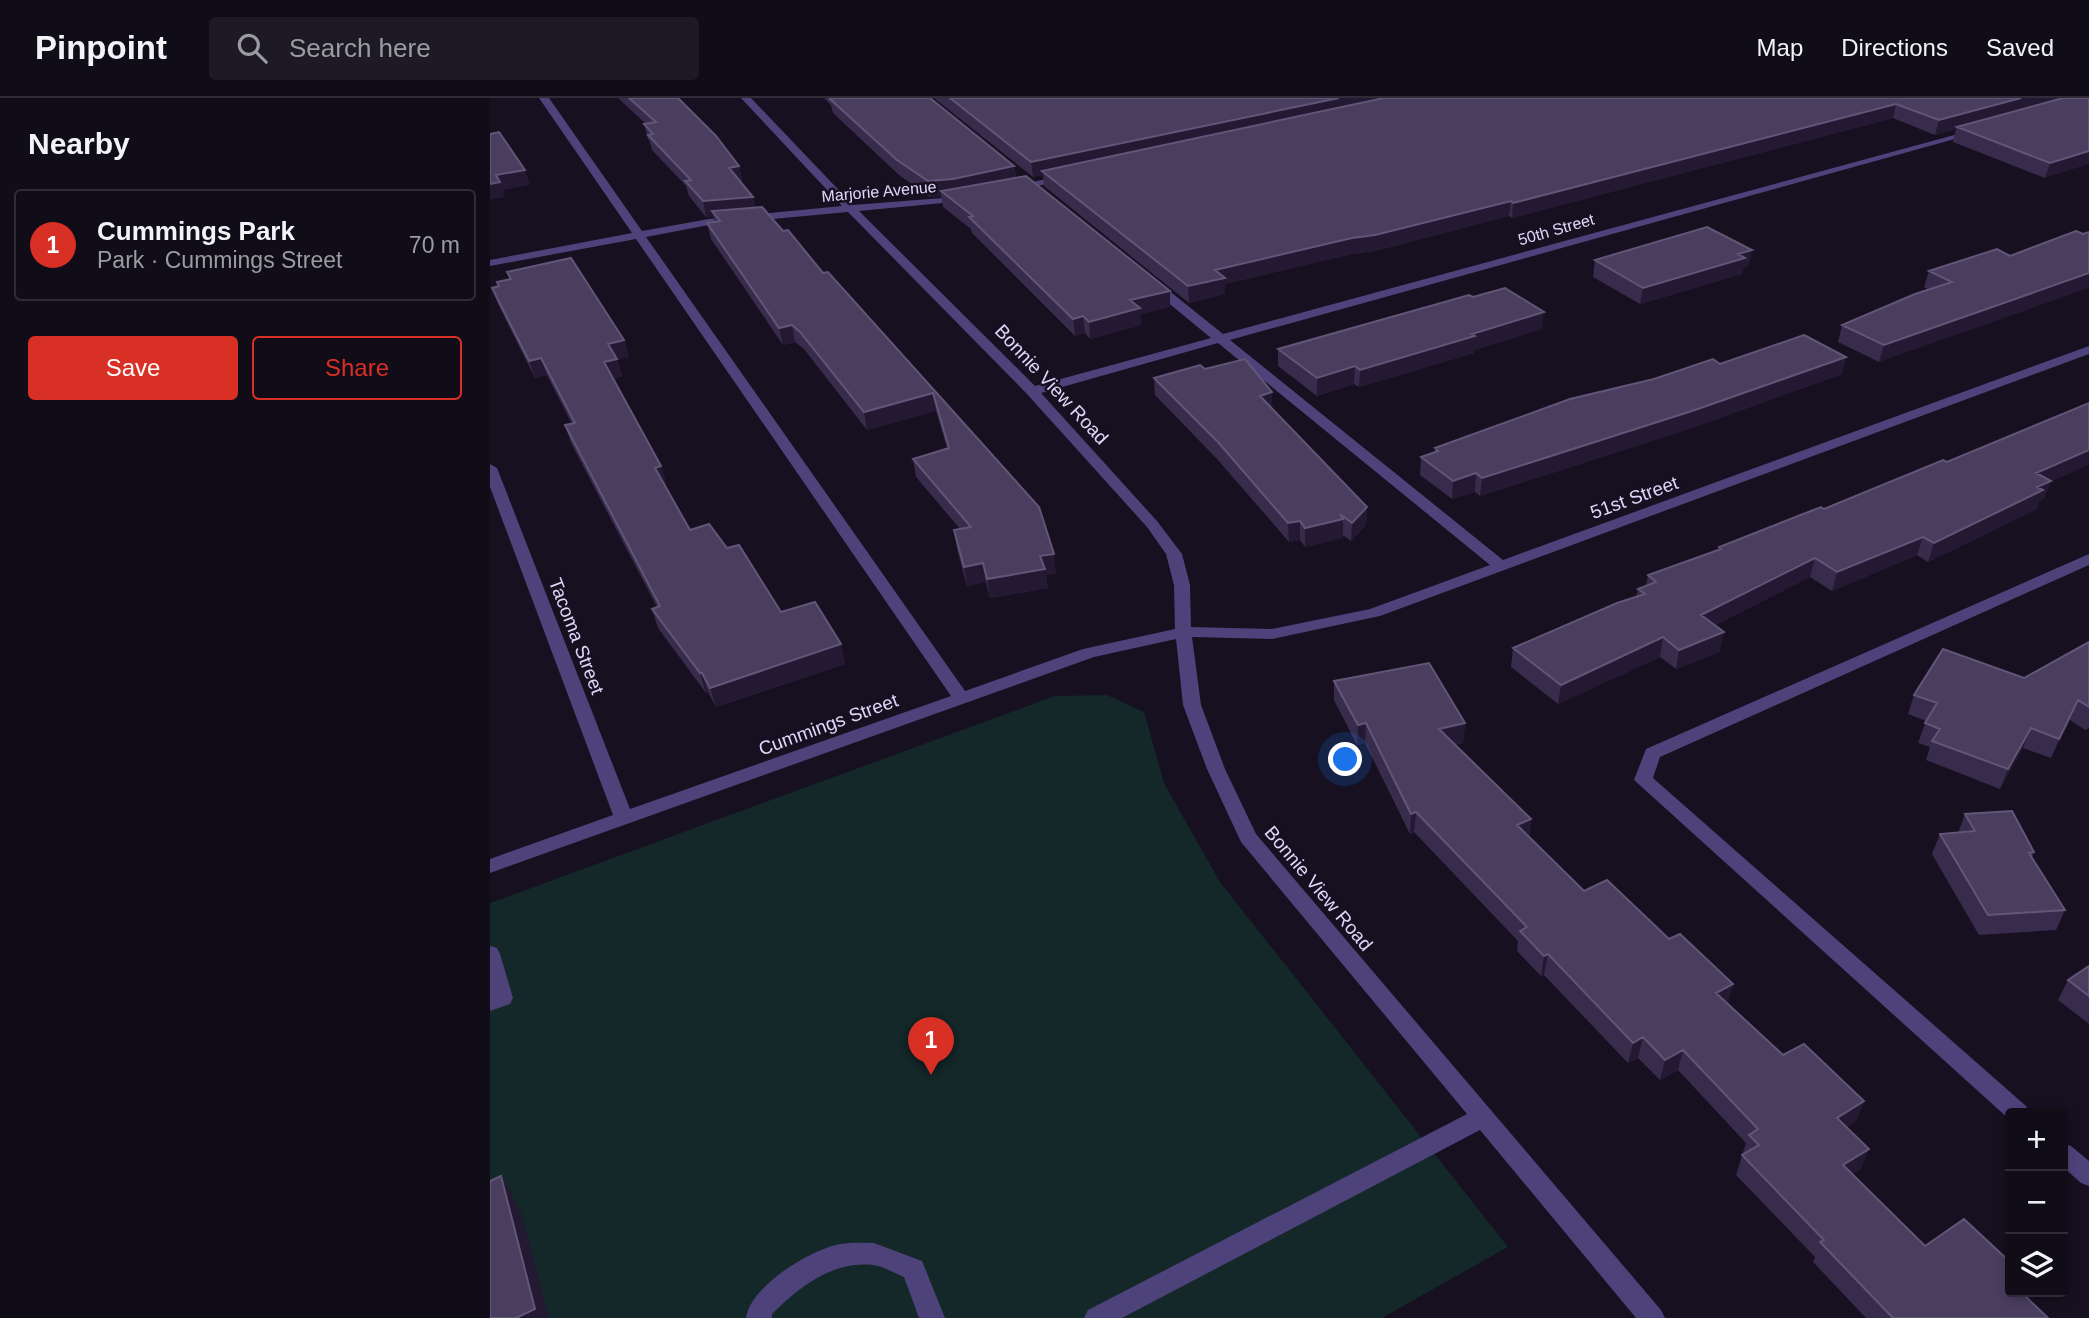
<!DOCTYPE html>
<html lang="en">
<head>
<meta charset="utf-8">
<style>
	:root { --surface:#100c18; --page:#1e1a25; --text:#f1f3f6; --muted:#9c9ba2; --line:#302c37; --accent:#d93025 }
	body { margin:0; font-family:Helvetica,sans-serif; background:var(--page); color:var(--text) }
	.controls { position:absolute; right:21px; bottom:21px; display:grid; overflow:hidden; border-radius:7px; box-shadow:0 4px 10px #0003 }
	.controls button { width:63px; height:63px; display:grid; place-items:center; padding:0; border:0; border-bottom:2px solid var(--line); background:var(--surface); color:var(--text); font:35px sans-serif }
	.you { position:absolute; left:856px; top:662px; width:24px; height:24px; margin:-18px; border:5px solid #fff; border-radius:50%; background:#1a73e8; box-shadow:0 0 0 10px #1a73e833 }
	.badge { display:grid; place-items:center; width:46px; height:46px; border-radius:50%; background:var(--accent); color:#fff; font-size:23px; font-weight:700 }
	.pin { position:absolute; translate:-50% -58px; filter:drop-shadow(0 2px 4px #0008) }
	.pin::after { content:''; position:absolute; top:37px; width:24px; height:21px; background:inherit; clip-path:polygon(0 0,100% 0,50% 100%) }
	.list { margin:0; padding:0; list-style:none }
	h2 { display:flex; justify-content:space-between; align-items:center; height:91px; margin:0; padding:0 28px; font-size:30px }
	h2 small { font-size:23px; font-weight:400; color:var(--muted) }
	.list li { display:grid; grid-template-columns:46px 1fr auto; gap:21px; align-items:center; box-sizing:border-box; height:112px; margin:0 14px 14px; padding:0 14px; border:2px solid var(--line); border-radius:7px }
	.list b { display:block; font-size:26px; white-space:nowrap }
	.list p { margin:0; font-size:23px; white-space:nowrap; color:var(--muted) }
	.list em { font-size:23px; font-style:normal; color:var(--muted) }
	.actions { display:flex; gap:14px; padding:21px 28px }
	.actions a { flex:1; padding:16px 0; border:2px solid var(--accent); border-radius:7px; text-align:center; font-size:24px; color:var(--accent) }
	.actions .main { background:var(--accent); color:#fff }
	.icon { flex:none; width:38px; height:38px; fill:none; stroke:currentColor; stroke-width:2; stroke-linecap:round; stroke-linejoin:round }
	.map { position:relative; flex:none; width:1599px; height:1220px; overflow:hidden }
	header { display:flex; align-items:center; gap:42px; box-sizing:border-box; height:98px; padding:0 35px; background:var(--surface); border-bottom:2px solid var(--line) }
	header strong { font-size:33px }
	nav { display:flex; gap:38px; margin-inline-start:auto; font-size:24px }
	.search { width:490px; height:63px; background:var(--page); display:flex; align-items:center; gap:18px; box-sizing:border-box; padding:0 24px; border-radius:7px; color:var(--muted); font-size:26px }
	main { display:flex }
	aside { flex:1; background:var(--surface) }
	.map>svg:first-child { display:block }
	.green { fill:#142729 }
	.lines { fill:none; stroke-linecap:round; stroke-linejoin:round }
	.minor { fill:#4d4279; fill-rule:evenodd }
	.wall { fill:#382c4c }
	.shaded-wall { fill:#231933 }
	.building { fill:#4a3e5f; stroke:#615677; stroke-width:2 }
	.labels { text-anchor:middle; stroke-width:5; stroke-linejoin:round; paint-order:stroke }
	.far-street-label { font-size:16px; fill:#e0d6f9; stroke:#161020 }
	.street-label { font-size:19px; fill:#e0d6f9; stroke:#161020 }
</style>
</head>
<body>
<header>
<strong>Pinpoint</strong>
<div class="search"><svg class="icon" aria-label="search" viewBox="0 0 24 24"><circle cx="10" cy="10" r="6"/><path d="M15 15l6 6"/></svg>Search here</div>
<nav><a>Map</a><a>Directions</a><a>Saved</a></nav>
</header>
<main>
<aside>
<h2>Nearby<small></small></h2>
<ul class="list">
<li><span class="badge">1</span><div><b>Cummings Park</b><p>Park · Cummings Street</p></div><em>70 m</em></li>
</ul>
<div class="actions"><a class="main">Save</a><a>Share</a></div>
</aside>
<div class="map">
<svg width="1599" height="1220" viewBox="0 0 1599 1220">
	<rect width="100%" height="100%" fill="#161020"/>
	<path class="green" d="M617 597 654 614 674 685 730 784 1018 1149 892 1220H0V805L565 598Z"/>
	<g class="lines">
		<path class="minor" d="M49 0H59L152 133 219 121 352 108 251 0H261L363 107 478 98V102L474 103 369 113 545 288 721 240 659 189V183H667L733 236 1490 30V34L740 242 1013 462 1599 248V256L890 518 782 541 702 539 711 607 735 671 766 736 1171 1212 1175 1220H1146L990 1032 632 1220H594L598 1212 977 1016 751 744 717 671 693 607 686 541 604 559 0 775V761L123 717 0 389V366L7 370 140 711 461 598 146 141 0 168V162L142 135ZM358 114 537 296 657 429 676 456 684 487 685 531 593 551 475 593 156 139 219 127ZM728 245 1000 467 880 511 782 531 701 529 700 487 692 456 667 423 551 295Z
			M577 76 581 77V81L522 93 517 90Z
			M1599 456V467L1170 659 1163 680 1536 1008 1539 1015H1520V1022L1144 682 1156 651Z
			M0 848 7 850 10 856 23 900 20 906 0 913Z
			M1573 1045 1581 1048 1599 1063V1088L1591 1085 1573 1069Z
			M384 1145 432 1163 455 1220H429L414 1179C404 1175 393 1168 383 1167 342 1163 309 1189 282 1216V1220H256C260 1189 317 1154 346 1147 358 1144 372 1145 384 1145Z"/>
	</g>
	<path class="wall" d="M128 0H188L249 68 252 83 250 84 266 110 293 133 333 175 549 409 566 475 556 477 558 490 500 500 496 484 477 488 467 451 464 432 470 431 426 379 423 361 457 350 446 313 377 332 314 251 305 244 293 247 221 141 217 125 224 124 223 118 216 119 199 98 196 88 162 52 160 44 158 41 154 26H156Z
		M334 0H440L524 68 526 79 680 193V209L651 216V227L600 241 595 235 585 238 482 135 481 131 453 109 451 98 440 99 409 77 343 15 341 7Z
		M444 0H1599L1555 80 1463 44 1466 31 1445 37 1403 20 1022 120 1019 118 885 153 862 156 735 186V196L699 205 554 88 553 77 543 79Z
		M1507 151 1389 264 1348 244 1352 227 1439 192 1434 189 1439 173Z
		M1105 162 1259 168 1253 170 1252 176 1150 206 1103 179Z
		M17 174 134 242 139 259 127 262 132 278 123 281 171 368 176 386 175 387 200 432 237 450 291 514 351 546 355 566 226 609 218 594 216 595 168 530 162 511 167 509 81 345 75 327 82 326 57 277 45 280 8 206 2 190 8 189 20 181Z
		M1052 231 984 252V255L869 289 864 286 827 298 788 268V251Z
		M1356 259 1352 276 1202 330 990 398 985 394 962 401 930 377 931 359 945 354V350L1230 266Z
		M715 271 877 409 876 427 861 443 853 437V440L815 449 810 442 799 444 728 362 665 297 664 280Z
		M1457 364 1560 384 1554 401 1549 403 1547 411 1438 464 1427 457 1342 493 1320 479 1225 527 1230 554 1186 571 1170 559 1068 606 1021 569 1023 550 1146 499 1148 491 1156 488 1158 477 1228 452 1229 449 1334 411Z
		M1599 544V630L1595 632 1580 622 1561 660 1533 650 1510 691 1436 662 1440 649 1428 645 1436 623 1418 616 1424 597 1534 580Z
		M844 583 975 625 973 645 965 647 1041 721 1039 739 1094 793 1237 906 1293 957 1374 1003 1366 1023 1357 1029 1371 1071 1362 1076 1435 1148 1538 1200 1558 1220H1376L1323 1164 1325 1159 1246 1077 1256 1045 1188 972 1170 982 1148 960 1138 965 1054 877 1051 878 1027 853 1028 843 924 734 920 736 875 645 867 647 844 602Z
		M1475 716 1544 754 1542 759 1575 812 1566 832 1489 837 1442 756 1450 736 1468 735Z
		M1599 868V926L1568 902 1578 882Z"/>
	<path class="shaded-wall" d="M849 0H915L552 73 553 77 543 79 541 64Z
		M1531 0H1578L1467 29 1466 31 1445 37 1449 22Z
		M1406 6 1403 20 1022 120 1023 105Z
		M1599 53V66L1555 80 1560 65Z
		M249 68 252 83 242 85 239 70Z
		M524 68 526 84 451 93V98L440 99 438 83Z
		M35 72 40 87 13 92 15 99 0 102V86L6 77Z
		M263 99 267 114 222 113 223 118 216 119 213 103Z
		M1021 103 1019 118 885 153 862 156 735 186V196L699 205 698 188 725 172Z
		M1262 152 1259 168 1253 170 1252 176 1150 206 1153 190Z
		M1599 175V190L1389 264 1394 247Z
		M680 193V209L651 216V227L600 241 599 224 640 202Z
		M1054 214 1052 231 984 252V255L869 289 870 272Z
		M593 218 595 235 585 238 583 221Z
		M302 227 305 244 293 247 289 230Z
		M134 242 139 259 127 262 132 278 119 282 114 264 118 246Z
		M1356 259 1352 276 1202 330 990 398 992 380Z
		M51 260 57 277 45 280 39 263Z
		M865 268 864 286 827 298V280Z
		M782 294V312L770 298Z
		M443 295 446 313 377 332 374 314Z
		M1599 352V367L1560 384 1554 401 1549 403 1547 411 1438 464 1444 445 1546 375Z
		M171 368 176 386 170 388 165 370Z
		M986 375 985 394 962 401 963 383Z
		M877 409 876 427 861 443 862 425Z
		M853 421V440L815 449V430Z
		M810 423V442L799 444 798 425Z
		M1433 439 1427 457 1342 493 1347 474Z
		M564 456 566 475 556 477 558 490 500 500 497 481 550 458Z
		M1325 460 1320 479 1207 536 1211 517Z
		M493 465 496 484 477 488 474 469Z
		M1234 534 1230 554 1186 571 1189 552Z
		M1173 539 1170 559 1068 606 1071 587Z
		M351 546 355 566 226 609 220 590Z
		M210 575H212L218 594 216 595Z
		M1588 602 1580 622 1561 660 1569 641Z
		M876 625 875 645 867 647 868 627Z
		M975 625 973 645 947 650 949 631Z
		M1541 630 1533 650 1510 691 1518 671Z
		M926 714 924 734 920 736 921 716Z
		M1041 721 1038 741 1027 727Z
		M1058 856 1054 877 1051 878 1054 858Z
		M1243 886 1238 906 1226 895Z
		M1153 939 1148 960 1138 965 1143 945Z
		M1193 952 1188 972 1170 982 1175 962Z
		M1374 1003 1366 1023 1340 1040 1347 1020Z
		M1379 1051 1371 1071 1345 1087 1353 1067Z
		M11 1078 31 1114 59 1220H26Z
		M1536 1194H1541L1534 1207 1533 1196Z"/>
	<path class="building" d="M139 0H188L226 38 249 68 239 70 263 99 213 103 195 83 201 82 158 37 163 36 154 26 166 24Z
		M345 0H440L524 68 463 81 438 83 407 62 340 1Z
		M460 0H849L541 64Z
		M894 0H1531L1449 22 1406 6 1023 105 1021 103 885 137 862 140 725 172 735 180 698 188 552 73Z
		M1573 0H1599V53L1560 65 1467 29Z
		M9 34 35 72 6 77 10 84 0 86V36Z
		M536 78 680 193 640 202 650 210 599 224 593 218 583 221 479 119 483 118 451 93Z
		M272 109 293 133 298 132 333 175 338 174 549 409 564 456 550 458 555 471 497 481 493 465 474 469 464 432 481 429 423 361 459 350 443 295 374 314 310 234 302 227 289 230 217 125 230 123 222 113Z
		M1217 129 1262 152 1248 156 1255 160 1153 190 1105 162Z
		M1586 133 1593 136 1599 134V175L1394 247 1352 227 1425 196 1462 184 1439 173 1507 151 1520 158Z
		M81 160 134 242 118 246 127 261 114 264 171 368 165 370 200 432 219 426 237 450 249 447 291 514 325 504 351 546 220 590 212 575H210L162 511 170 508 75 327 85 325 51 260 39 263 2 190 9 188 7 184 21 181 17 174Z
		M1015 190 1054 214 982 236 985 238 870 272 865 268 827 280 788 251 979 197 983 199Z
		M1314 237 1356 259 1205 312 992 380 986 375 963 383 931 359 948 353 945 350 1080 301 1164 281 1223 261 1230 266Z
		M755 261 782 294 770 298 877 409 862 425 850 416 853 421 815 430 810 423 798 425 728 344 664 280 710 267 715 271Z
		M1599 305V352L1546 375 1561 383 1547 389 1553 392 1444 445 1433 439 1347 474 1325 460 1211 517 1234 534 1189 552 1173 539 1071 587 1023 550 1127 505 1155 496 1148 491 1166 484 1158 477 1231 451 1229 449 1331 409 1334 411 1453 362 1457 364Z
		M1599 544V609L1588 602 1569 641 1541 630 1518 671 1442 643 1450 631 1435 625 1447 605 1424 597 1453 551 1534 580Z
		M939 565 975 625 949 631 1041 721 1027 727 1094 793 1117 782 1179 841 1190 836 1243 886 1226 895 1293 957 1314 946 1374 1003 1347 1020 1379 1051 1353 1067 1435 1148 1474 1121 1520 1164V1194H1536L1533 1196 1558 1220H1403L1330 1144 1334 1142 1252 1057 1269 1047 1259 1037 1268 1031 1193 952 1175 962 1153 939 1143 945 1058 856 1054 858 1030 833 1037 829 926 714 921 716 876 625 868 627 844 583Z
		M1522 713 1544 754 1539 755 1575 812 1498 817 1450 736 1485 733 1475 716Z
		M1599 868V898L1578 882Z
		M11 1078 45 1211 26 1220H0V1083Z"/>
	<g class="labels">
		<g class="far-street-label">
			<text transform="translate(389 93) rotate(-5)" y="6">Marjorie Avenue</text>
			<text transform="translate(1066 131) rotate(-16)" y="6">50th Street</text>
		</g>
		<g class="street-label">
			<text transform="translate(562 286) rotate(47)" y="7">Bonnie View Road</text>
			<text transform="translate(1144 399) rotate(-20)" y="7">51st Street</text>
			<text transform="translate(87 538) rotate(69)" y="7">Tacoma Street</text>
			<text transform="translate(338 626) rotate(-20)" y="7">Cummings Street</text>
			<text transform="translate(829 790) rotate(50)" y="7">Bonnie View Road</text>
		</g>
	</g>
</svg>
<div class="controls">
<button>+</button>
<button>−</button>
<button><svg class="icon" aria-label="layers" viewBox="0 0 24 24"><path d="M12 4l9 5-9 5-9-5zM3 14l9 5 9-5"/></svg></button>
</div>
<div class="you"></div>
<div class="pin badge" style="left:441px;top:977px">1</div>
</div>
</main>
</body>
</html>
